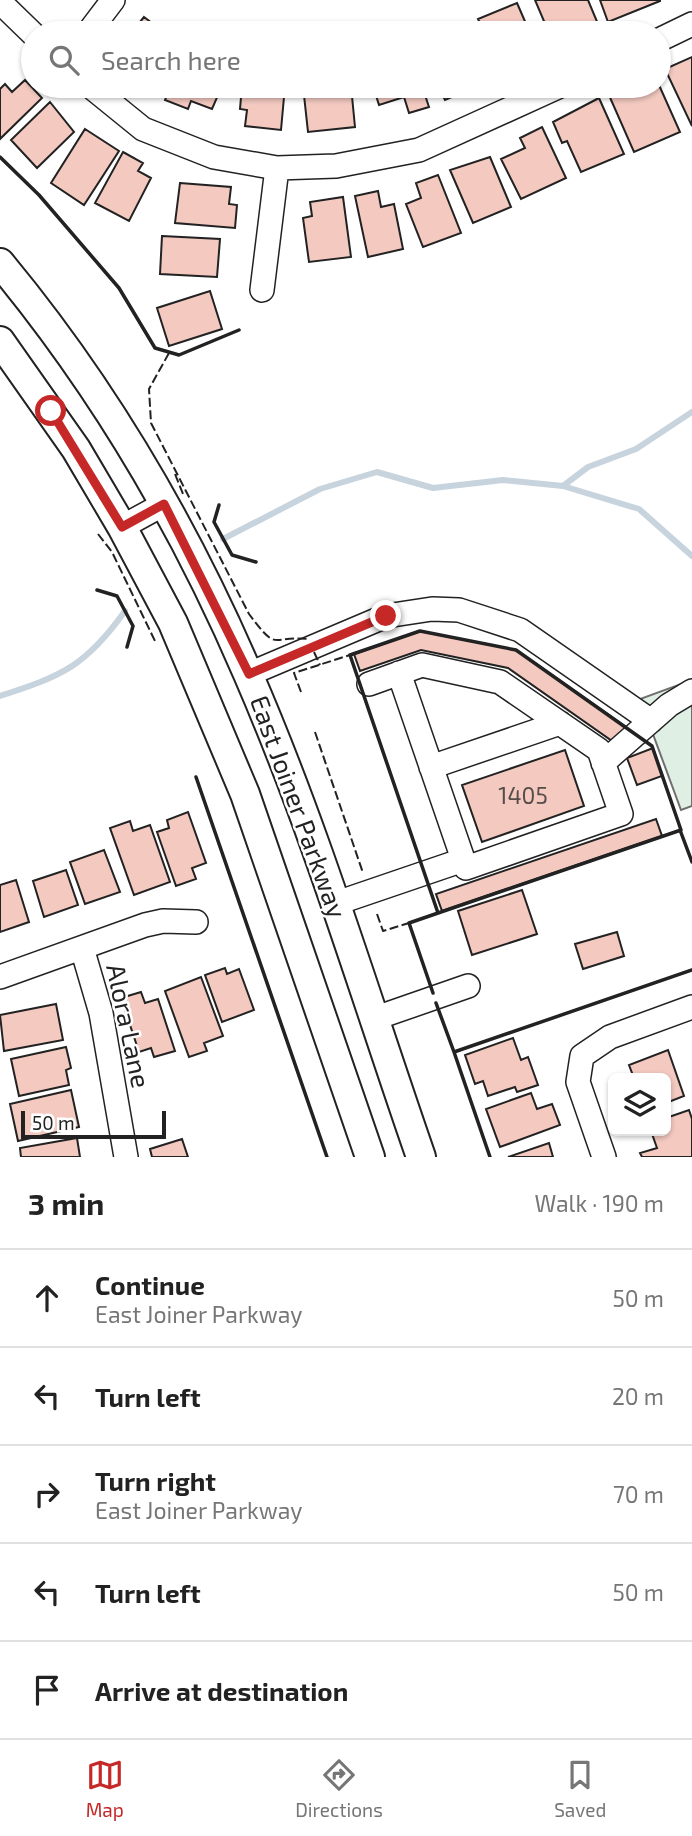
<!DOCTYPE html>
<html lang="en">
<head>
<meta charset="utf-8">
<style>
	:root { --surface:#fff; --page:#f6f6f6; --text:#222; --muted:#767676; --line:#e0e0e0; --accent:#c62828 }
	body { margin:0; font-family:"Exo 2",sans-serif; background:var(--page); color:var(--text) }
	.controls { position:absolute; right:21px; bottom:21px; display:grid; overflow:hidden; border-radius:10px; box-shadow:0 2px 5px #0004 }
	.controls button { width:63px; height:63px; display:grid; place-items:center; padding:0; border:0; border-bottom:2px solid var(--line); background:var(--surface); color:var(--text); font:35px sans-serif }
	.scale { position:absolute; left:21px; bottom:18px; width:145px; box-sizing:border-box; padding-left:7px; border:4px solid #222; border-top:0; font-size:19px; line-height:24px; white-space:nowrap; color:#222; -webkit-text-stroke:5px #fff; paint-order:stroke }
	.stop { position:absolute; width:21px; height:21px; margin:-16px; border:5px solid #c62828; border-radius:50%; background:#fff }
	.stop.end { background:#c62828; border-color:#fff; box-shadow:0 2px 7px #0008 }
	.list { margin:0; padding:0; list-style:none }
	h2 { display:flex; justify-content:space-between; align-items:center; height:91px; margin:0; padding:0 28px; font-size:30px }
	h2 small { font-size:23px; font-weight:400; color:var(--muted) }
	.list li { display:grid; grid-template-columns:46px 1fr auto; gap:21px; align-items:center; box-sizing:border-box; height:98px; padding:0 28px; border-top:2px solid var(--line) }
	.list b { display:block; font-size:26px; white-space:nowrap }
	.list p { margin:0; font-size:23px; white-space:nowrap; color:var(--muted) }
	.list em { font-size:23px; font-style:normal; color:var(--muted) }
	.icon { flex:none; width:38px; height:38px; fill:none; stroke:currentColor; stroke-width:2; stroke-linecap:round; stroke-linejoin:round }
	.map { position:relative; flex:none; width:692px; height:1157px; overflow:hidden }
	.search { position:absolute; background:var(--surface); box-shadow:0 2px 5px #0004; left:21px; right:21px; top:21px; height:77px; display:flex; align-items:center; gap:18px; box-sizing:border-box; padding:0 24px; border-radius:38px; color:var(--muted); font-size:26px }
	.sheet { height:581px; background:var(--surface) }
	nav { display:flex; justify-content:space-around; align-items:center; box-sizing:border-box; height:98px; border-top:2px solid var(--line); background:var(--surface); font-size:19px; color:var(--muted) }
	nav a { display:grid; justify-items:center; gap:4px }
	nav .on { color:var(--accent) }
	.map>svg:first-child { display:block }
	.green { fill:#e0efe3; stroke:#6f6f6f; stroke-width:2 }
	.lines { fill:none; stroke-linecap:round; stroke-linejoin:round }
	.stream { stroke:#c7d3dd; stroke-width:6 }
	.building { fill:#f3c9c0; stroke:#222; stroke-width:2 }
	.minor-casing { stroke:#222; stroke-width:26 }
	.major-casing { stroke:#222; stroke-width:32 }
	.minor { stroke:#fff; stroke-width:23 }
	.major { stroke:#fff; stroke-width:28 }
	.fence { stroke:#222; stroke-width:2; stroke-dasharray:9 3.5; stroke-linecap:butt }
	.wall { stroke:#222; stroke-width:3.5 }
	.route { stroke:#c62828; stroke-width:9 }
	.labels { text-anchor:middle; stroke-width:5; stroke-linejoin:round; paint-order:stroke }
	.number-label { font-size:23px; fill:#564c4a }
	.street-label { font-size:26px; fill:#222; stroke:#fff }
</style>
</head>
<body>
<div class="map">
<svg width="692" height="1157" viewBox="0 0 692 1157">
	<rect width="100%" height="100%" fill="#fff"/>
	<path class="green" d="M692 680V806L681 810 640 699Z"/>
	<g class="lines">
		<path class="stream" d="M563 486 639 509 692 556
			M223 539 320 489 377 472 433 488 503 480 563 486 588 467 636 449 692 412
			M0 696C62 676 86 666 125 611"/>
	</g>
	<path class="building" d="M535 0H588L598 24 579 33H549Z
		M600 0H660V1L608 22Z
		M517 3 530 33 536 30 537 33H485L478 19Z
		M144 17 165 33H131Z
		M692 57V126L665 69Z
		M25 80 42 98 0 139V89L5 84 12 92Z
		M659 85 680 132 634 152 608 93 625 86Z
		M171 86H222L212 109 191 101 188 109 165 100Z
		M242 86H285L281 130 245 126 247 110 240 109Z
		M303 86H351L355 127 308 132Z
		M373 86H422L429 107 409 113 404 97 379 105Z
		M438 86H464L466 91 445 100Z
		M599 98 624 154 581 172 567 141 562 143 553 122Z
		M50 102 74 132 37 168 11 140Z
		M542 127 566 178 521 199 501 159 525 148 520 138Z
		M85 129 119 151 84 205 51 183Z
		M123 152 143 163 138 171 151 178 129 221 95 203Z
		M490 157 511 207 473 223 450 170Z
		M438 175 461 233 423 247 406 204 421 198 416 183Z
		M180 183 231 187 229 204 237 205 235 228 175 223Z
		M378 191 381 207 394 204 403 249 368 257 355 196Z
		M343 197 351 257 309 262 303 218 312 216 310 202Z
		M162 236 220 239 217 277 160 274Z
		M210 291 222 329 169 346 157 308Z
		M420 631 516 650 626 727 615 743 508 668 421 650 360 671 354 654Z
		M653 748 662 776 637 785 627 758Z
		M565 750 584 806 482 842 462 785Z
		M188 812 206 863 192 868 196 879 176 886 157 832 169 828 167 820Z
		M656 819 662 836 442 911 436 894Z
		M130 821 133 831 150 825 170 882 134 895 110 828Z
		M104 850 120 892 85 904 70 862Z
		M66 870 78 905 44 917 33 881Z
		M16 880 29 922 0 932V885Z
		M522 890 537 934 472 955 458 911Z
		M617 932 624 956 583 969 575 944Z
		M225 968 227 974 239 969 254 1010 222 1022 205 975Z
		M201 977 223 1036 204 1043 207 1051 189 1057 165 991Z
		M141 992 145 1003 158 999 175 1051 154 1057 151 1048 139 1052 121 998Z
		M56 1004 63 1040 4 1051 0 1015Z
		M513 1038 521 1060 528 1057 538 1085 517 1092 515 1087 488 1096 483 1081 475 1084 465 1055Z
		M66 1047 71 1068 66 1070 69 1085 19 1096 11 1059Z
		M668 1050 684 1096 666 1103V1078H634L629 1065Z
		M71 1090 79 1127 18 1141 10 1104Z
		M531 1093 537 1109 552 1104 560 1125 500 1147 486 1109Z
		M689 1110 692 1119V1157H642L640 1153 657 1148 651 1131H666V1118Z
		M77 1138 80 1157H21L20 1148Z
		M182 1139 188 1157H152L150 1149Z
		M549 1143 553 1157H508Z"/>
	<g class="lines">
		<defs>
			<path id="minor" d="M0 2 33 34
				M88 33 113 0
				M659 40 692 24
				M90 86 143 129 214 157 277 168 336 166 419 150 560 86
				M262 290 277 168
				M122 527 164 504
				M249 674 386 616 432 609 459 610 520 630 651 721
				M369 684 422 665 500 682 599 750 621 814 466 868 399 673
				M603 763 669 705 692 691
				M431 767 560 723
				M334 904 463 860
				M82 948 101 1013 126 1157
				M0 977 145 925 163 921 196 922
				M373 1019 468 986
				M604 1157 578 1082 582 1056 610 1037 692 1007"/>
			<path id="major" d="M0 263C102 386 185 527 248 674 316 830 365 996 421 1157
				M0 341 76 449 122 527 173 623 245 794 370 1157"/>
		</defs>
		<use href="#minor" class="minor-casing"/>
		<use href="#major" class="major-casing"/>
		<use href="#minor" class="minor"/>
		<use href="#major" class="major"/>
		<path class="fence" d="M169 353 149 389 151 423 249 614C279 654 270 635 308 639
			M175 474 183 494
			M98 534 112 552 155 641
			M314 652 320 665
			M301 692 294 673 350 655
			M315 732 363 873
			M377 914 383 931 409 923"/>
		<path class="wall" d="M0 157 39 195 119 288 155 348 179 355 239 330
			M219 505 214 522 232 555 256 562
			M97 590 117 596 133 626 127 647
			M420 631 516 650 652 746 681 830 438 913 350 655Z
			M196 777 327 1157
			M680 830 692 862
			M433 993 409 923 441 912
			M436 1003 454 1052 692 970
			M454 1052 490 1157"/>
	</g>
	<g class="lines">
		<path class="route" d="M51 411 122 527 164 504 249 674 386 616"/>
	</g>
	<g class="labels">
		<g class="number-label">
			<text x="523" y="804">1405</text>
		</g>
		<g class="street-label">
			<text transform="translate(298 807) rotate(70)" y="9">East Joiner Parkway</text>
			<text transform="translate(128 1026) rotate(78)" y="9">Alora Lane</text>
		</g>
	</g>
</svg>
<div class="controls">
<button><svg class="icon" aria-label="layers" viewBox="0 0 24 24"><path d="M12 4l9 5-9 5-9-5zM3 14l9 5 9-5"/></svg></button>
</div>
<div class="scale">50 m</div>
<div class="stop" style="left:51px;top:411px"></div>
<div class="stop end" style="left:386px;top:616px"></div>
<div class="search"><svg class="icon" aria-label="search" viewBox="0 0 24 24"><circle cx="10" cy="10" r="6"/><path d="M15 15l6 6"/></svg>Search here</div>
</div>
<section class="sheet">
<h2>3 min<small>Walk · 190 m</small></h2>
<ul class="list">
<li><svg class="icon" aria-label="ahead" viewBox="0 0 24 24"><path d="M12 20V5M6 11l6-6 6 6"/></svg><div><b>Continue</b><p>East Joiner Parkway</p></div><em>50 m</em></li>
<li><svg class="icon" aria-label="left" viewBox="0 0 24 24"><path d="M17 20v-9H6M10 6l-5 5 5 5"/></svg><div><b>Turn left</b></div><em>20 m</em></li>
<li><svg class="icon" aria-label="right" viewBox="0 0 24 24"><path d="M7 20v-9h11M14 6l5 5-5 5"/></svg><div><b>Turn right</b><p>East Joiner Parkway</p></div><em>70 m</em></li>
<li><svg class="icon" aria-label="left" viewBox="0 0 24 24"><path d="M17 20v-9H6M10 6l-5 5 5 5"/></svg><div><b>Turn left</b></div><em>50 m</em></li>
<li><svg class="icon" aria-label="arrive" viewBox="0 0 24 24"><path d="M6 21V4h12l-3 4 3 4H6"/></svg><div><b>Arrive at destination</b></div></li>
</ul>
</section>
<nav>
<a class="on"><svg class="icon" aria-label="map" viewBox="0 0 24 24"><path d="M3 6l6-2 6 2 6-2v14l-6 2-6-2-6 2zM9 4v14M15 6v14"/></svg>Map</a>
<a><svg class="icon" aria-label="directions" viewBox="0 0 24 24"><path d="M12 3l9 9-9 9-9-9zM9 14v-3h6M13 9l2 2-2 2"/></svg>Directions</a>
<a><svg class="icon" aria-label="saved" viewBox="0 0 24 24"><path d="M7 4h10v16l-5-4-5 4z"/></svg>Saved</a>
</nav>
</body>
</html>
